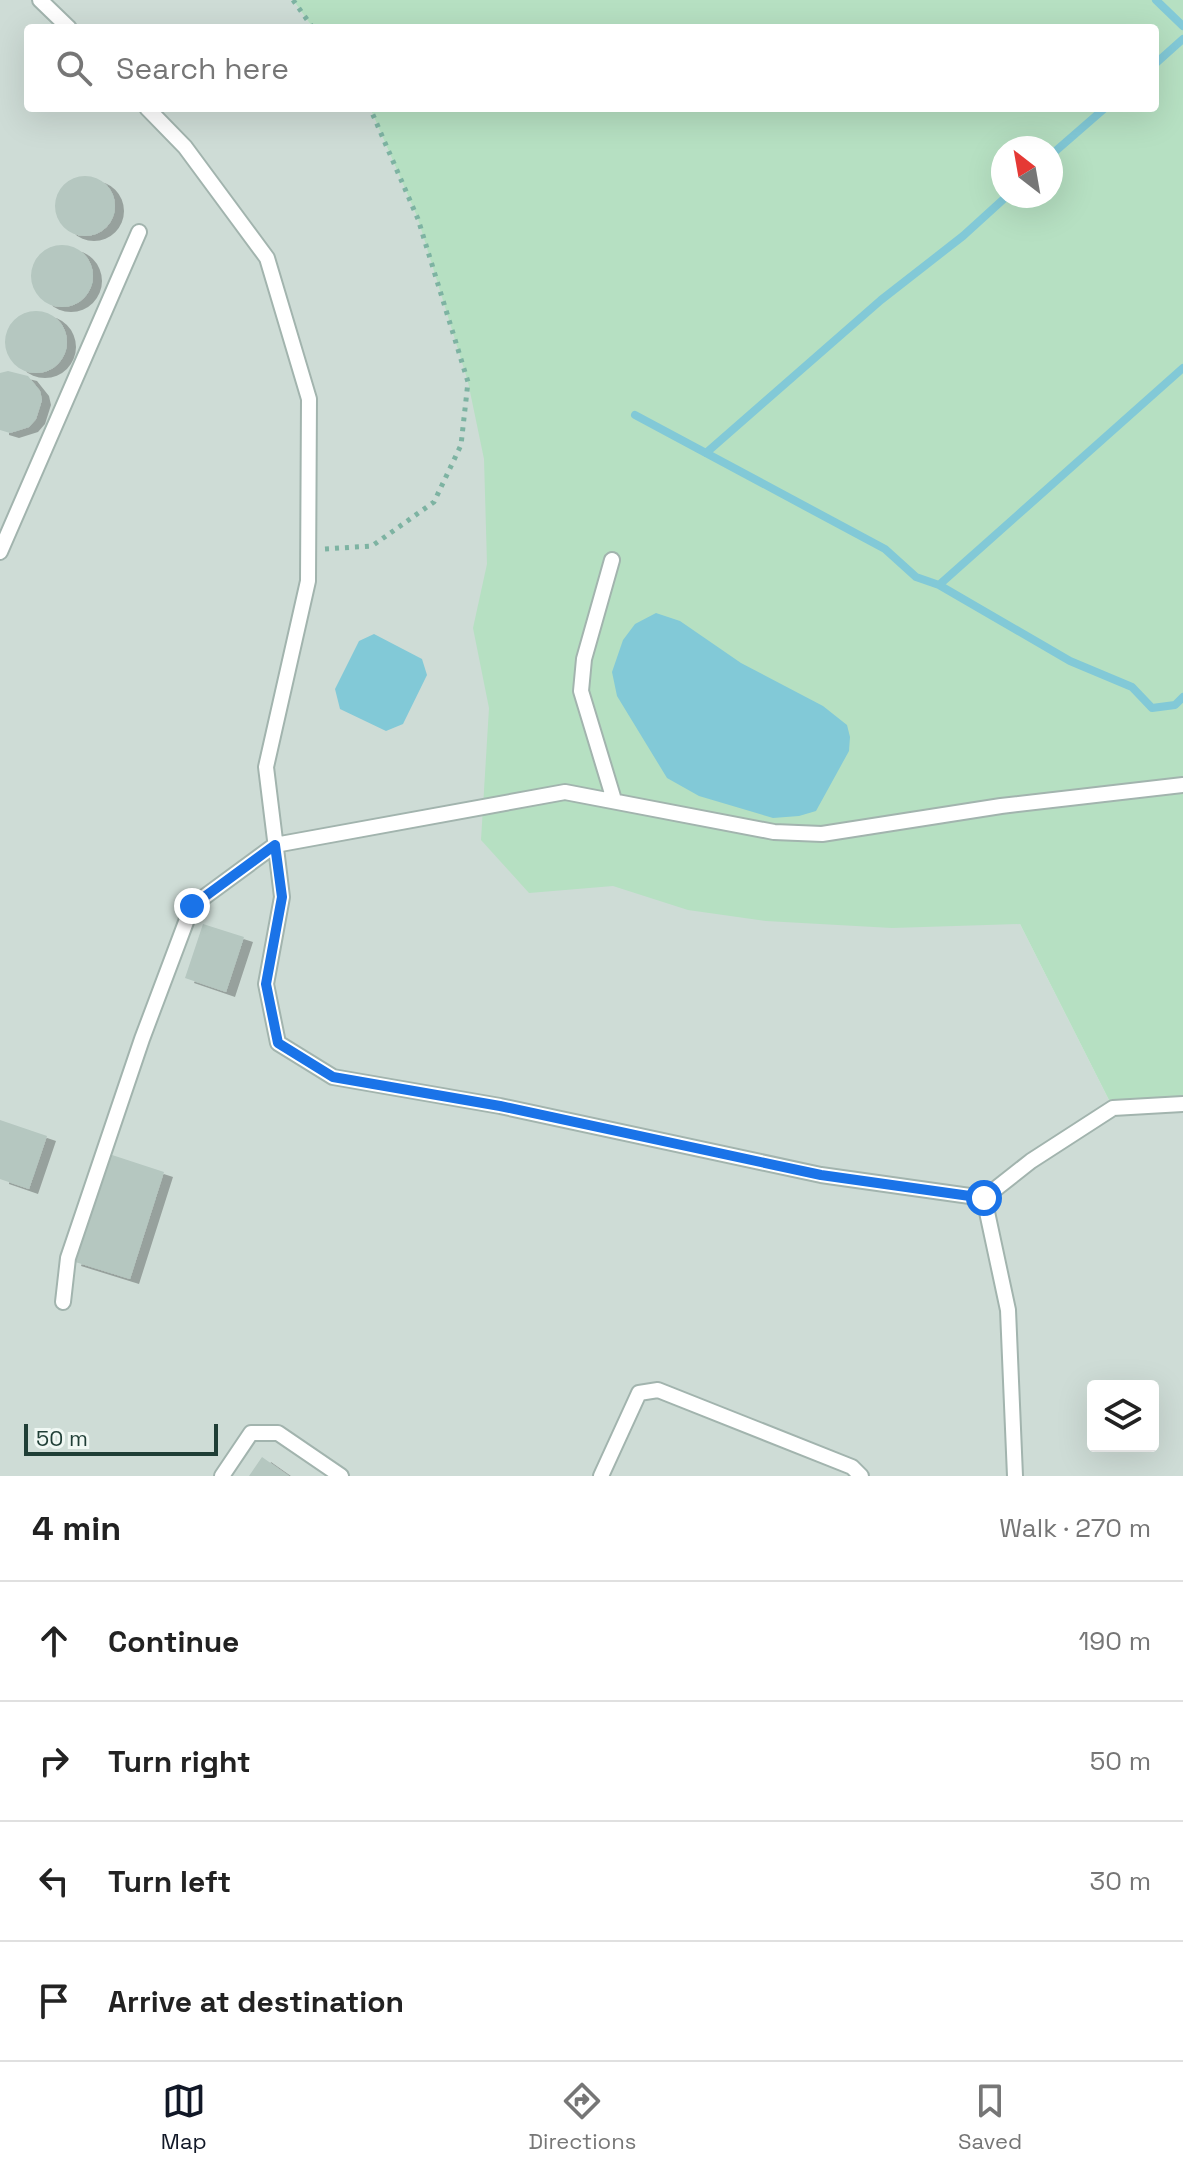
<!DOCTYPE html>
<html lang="en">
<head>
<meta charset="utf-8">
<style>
	:root { --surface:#fff; --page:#f2f2f2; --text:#222; --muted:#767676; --line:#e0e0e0; --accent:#111827 }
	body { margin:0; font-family:"Space Grotesk",sans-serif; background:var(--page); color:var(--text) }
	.controls { position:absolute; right:24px; bottom:24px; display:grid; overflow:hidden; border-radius:8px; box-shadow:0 8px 32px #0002 }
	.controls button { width:72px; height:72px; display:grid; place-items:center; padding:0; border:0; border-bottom:2px solid var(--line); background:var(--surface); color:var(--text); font:40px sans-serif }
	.compass { position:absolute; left:991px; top:136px; width:72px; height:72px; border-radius:50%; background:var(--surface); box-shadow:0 8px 32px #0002; rotate:329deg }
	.scale { position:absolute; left:24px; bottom:20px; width:194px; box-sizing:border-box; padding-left:8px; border:4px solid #1f3e36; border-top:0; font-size:22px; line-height:28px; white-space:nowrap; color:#1f3e36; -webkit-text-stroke:6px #f0f8f4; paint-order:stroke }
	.stop { position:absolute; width:24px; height:24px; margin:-18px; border:6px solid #1a73e8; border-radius:50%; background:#fff }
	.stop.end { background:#1a73e8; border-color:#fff; box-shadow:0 2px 8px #0008 }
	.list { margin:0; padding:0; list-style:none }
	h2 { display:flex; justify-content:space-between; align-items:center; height:104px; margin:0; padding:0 32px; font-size:34px }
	h2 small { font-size:26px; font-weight:400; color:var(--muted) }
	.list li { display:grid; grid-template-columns:52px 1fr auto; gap:24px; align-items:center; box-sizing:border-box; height:120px; padding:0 32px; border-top:2px solid var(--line) }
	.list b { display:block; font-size:30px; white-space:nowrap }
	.list em { font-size:26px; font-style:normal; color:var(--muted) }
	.icon { flex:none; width:44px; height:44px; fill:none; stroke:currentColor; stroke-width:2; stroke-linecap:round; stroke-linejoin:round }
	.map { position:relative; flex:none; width:1183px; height:1476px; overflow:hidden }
	.search { position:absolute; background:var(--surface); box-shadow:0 8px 32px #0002; left:24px; right:24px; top:24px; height:88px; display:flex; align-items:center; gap:20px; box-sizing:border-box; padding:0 28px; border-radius:8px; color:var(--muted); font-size:30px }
	.sheet { height:584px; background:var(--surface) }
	nav { display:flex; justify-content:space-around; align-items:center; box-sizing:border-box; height:112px; border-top:2px solid var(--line); background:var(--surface); font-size:22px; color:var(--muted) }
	nav a { display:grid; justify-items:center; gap:4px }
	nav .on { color:var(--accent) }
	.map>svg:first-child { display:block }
	.built { fill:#cedcd6; fill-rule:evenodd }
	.green { fill:#b6e0c2; fill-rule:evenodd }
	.water { fill:#82c9d7 }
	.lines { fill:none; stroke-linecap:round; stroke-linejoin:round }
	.stream { stroke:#82c9d7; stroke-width:8 }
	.building { fill:#b5c7c0; filter:url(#shadow) }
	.lane-casing { stroke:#a2b4ae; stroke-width:18 }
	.path { stroke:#7db3a2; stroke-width:5; stroke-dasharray:4 6; stroke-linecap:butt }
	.lane { stroke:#fff; stroke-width:14 }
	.route { stroke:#1a73e8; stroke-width:10 }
</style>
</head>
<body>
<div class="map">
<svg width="1183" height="1476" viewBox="0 0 1183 1476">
	<defs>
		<filter id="shadow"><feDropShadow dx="9" dy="5" stdDeviation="0" flood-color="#0004"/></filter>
	</defs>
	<rect width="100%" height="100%" fill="#e0ece7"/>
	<path class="built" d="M0 0H293L313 28H28V108H370L418 219 1020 924 1113 1108 1183 1104V1476H0ZM1093 1386H1153V1446H1093Z"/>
	<path class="green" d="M293 0H1183V1104L1113 1108 1020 924 892 928 766 921 688 910 613 886 529 893 481 840 489 708 473 628 487 564 484 459 468 382 418 219 370 108H1155V28H313ZM1003 148H1051V196H1003Z"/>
	<path class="water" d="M656 613 680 621 741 663 823 706 847 725 850 737 849 751 816 811 799 816 773 818 699 796 667 778 617 696 612 672 623 640 635 624Z
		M374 634 422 659 427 675 403 724 386 731 340 709 335 689 359 641Z"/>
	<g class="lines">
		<path class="stream" d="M1156 0 1183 26
			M1155 64 1183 39
			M1051 155 1105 108
			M635 415 885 549 916 577 939 585 1183 368
			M706 453 881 300 963 236 1007 196
			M939 585 1070 661 1132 687 1152 708 1175 705 1183 697"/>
	</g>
	<path class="building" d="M55 206a30 30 0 1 1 60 0a30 30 0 1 1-60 0Z
		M31 276a31 31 0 1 1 62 0a31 31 0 1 1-62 0Z
		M5 342a31 31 0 1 1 62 0a31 31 0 1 1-62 0Z
		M8 371 28 376 40 391 42 400 36 419 29 427 10 433 0 430V373Z
		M203 924 244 937 226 992 185 978Z
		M0 1120 47 1136 29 1189 0 1179Z
		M106 1153 164 1172 130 1279 72 1261Z
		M262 1457 289 1476H249Z"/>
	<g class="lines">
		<defs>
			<path id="lane" d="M40 0 69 28
				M147 108 185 147 267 258 309 399 308 581 266 767 282 897 266 984 278 1043 333 1077 500 1106 821 1175 984 1198 1031 1161 1113 1108 1183 1104
				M0 552 139 232
				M612 560 584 659 581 691 614 800
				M984 1198 1008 1310 1015 1476
				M63 1302 68 1258 142 1039 192 906 275 845 565 792 774 832 822 834 1001 806 1183 785
				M222 1476 251 1433H278L341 1476
				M601 1476 639 1393 658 1390 852 1467 861 1476"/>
		</defs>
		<use href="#lane" class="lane-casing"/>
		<path class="path" d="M293 0 313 28
			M325 549 372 546 434 502 461 445 468 382 418 219 370 108"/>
		<use href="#lane" class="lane"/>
	</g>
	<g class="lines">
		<path class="route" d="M192 906 275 845 282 897 266 984 278 1043 333 1077 500 1106 821 1175 984 1198"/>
	</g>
</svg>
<div class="controls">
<button><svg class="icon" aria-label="layers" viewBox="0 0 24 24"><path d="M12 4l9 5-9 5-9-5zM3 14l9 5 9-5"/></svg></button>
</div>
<svg class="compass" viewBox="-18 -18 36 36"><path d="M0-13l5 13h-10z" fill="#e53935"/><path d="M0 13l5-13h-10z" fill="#767676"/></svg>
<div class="scale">50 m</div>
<div class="stop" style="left:984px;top:1198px"></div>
<div class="stop end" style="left:192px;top:906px"></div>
<div class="search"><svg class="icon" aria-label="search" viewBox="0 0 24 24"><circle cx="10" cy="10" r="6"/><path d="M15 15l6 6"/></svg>Search here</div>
</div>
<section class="sheet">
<h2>4 min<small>Walk · 270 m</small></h2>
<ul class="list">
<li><svg class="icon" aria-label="ahead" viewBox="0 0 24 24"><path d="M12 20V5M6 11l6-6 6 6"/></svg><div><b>Continue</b></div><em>190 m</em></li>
<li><svg class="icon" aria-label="right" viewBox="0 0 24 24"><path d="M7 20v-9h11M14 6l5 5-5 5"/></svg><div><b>Turn right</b></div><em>50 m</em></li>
<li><svg class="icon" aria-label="left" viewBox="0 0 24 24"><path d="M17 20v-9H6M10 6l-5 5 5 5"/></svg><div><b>Turn left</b></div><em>30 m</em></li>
<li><svg class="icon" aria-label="arrive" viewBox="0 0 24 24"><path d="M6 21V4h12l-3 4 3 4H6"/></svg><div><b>Arrive at destination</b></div></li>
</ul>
</section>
<nav>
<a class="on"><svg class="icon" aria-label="map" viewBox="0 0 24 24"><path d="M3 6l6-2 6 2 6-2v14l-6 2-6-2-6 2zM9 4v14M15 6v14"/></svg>Map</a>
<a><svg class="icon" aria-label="directions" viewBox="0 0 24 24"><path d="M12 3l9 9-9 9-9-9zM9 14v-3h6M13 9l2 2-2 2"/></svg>Directions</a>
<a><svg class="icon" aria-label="saved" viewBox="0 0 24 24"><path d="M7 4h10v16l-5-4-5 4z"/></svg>Saved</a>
</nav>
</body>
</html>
